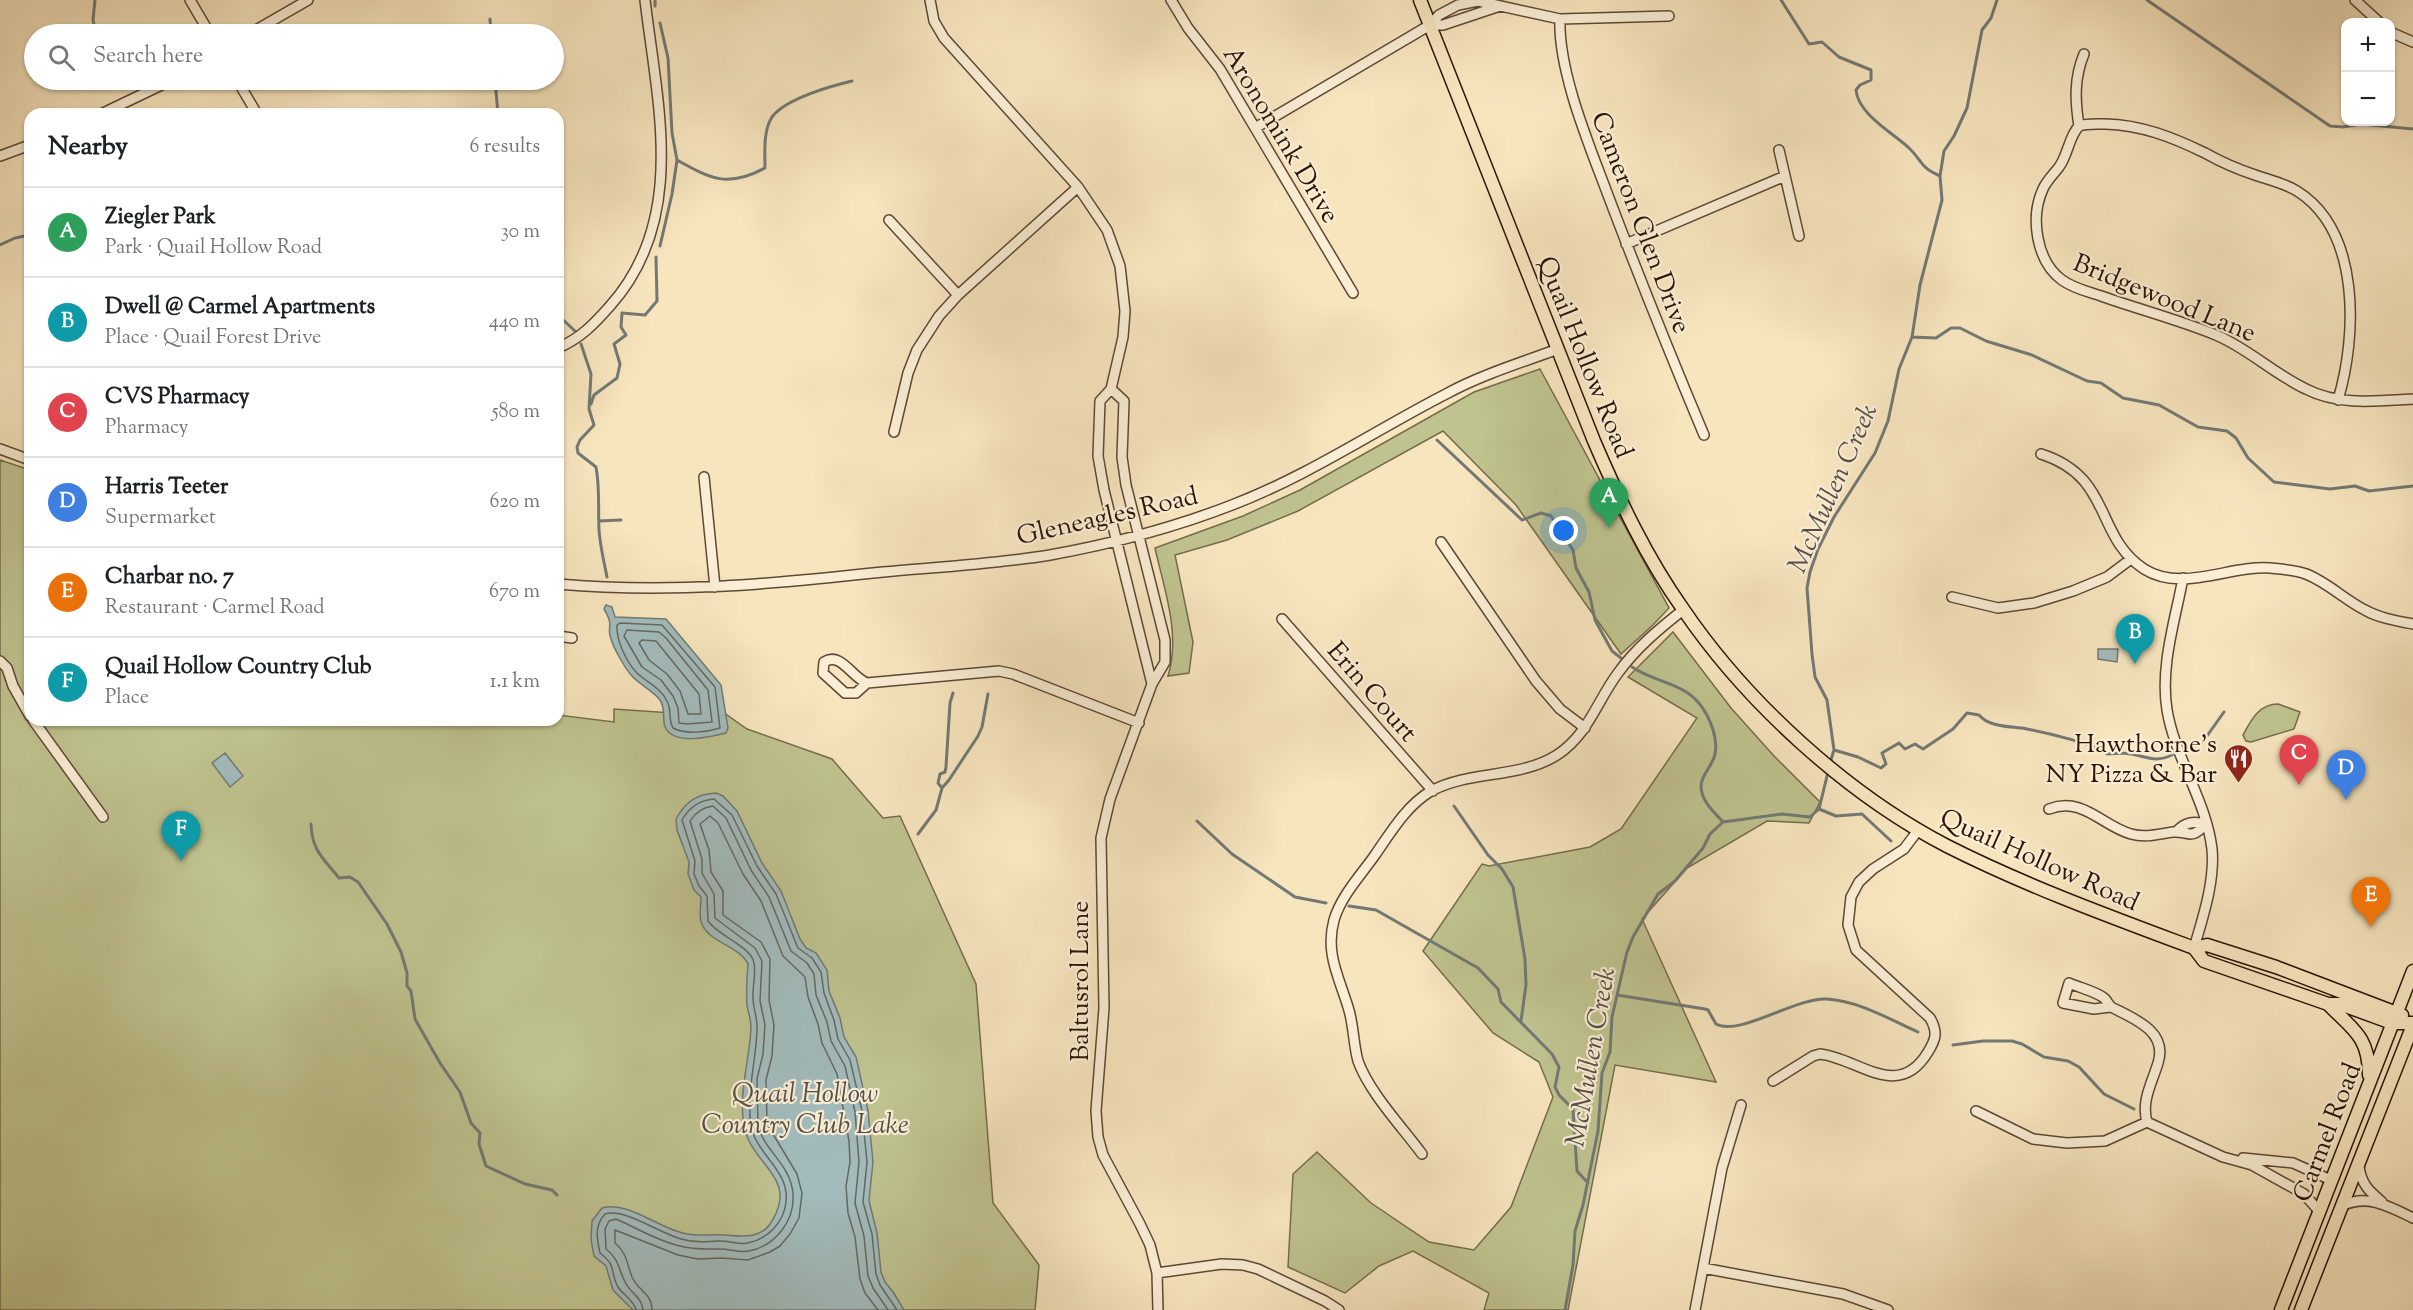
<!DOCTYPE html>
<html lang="en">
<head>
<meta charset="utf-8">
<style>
	:root { --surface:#fff; --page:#f6f6f6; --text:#202124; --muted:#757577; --line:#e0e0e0; --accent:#d93025 }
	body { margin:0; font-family:"Sorts Mill Goudy",serif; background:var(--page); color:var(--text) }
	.controls { position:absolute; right:18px; top:18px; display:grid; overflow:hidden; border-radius:12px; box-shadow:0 2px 4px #0004 }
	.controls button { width:54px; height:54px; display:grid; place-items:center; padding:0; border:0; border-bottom:2px solid var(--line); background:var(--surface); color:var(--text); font:30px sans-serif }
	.you { position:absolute; left:1564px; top:531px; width:21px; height:21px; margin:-15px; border:4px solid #fff; border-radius:50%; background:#1a73e8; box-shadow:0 0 0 9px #1a73e833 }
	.badge { display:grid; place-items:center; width:39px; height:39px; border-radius:50%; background:var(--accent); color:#fff; font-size:20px; font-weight:700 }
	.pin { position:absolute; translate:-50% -50px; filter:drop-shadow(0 2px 3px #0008) }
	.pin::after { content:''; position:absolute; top:32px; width:21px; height:18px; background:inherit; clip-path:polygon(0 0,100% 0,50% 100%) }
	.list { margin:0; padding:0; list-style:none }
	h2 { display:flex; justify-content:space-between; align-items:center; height:78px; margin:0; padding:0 24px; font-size:26px }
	h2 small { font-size:20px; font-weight:400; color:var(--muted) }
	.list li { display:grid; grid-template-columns:39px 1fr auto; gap:18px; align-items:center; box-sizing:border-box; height:90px; padding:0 24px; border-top:2px solid var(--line) }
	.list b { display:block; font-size:22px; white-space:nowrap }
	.list p { margin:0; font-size:20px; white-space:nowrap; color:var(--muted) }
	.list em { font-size:20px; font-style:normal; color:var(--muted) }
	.icon { flex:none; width:33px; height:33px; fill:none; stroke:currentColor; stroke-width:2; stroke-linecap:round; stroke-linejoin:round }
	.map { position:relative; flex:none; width:2413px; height:1310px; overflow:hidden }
	.search { position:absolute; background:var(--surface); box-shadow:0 2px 4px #0004; left:24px; top:24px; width:540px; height:66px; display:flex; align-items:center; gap:15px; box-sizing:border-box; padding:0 21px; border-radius:33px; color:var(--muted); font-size:22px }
	.panel { position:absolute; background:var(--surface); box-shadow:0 2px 4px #0004; left:24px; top:108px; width:540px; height:618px; border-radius:18px }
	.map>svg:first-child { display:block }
	.green { fill:#bfc38f; stroke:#756c4b; stroke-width:1.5 }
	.water { fill:#a2bcbd; stroke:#727974; stroke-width:1.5 }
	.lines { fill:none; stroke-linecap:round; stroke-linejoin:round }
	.shore { stroke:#666862; stroke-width:1.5 }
	.stream { stroke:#727974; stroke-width:3 }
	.minor-casing { stroke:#5e4835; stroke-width:12 }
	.major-casing { stroke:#2b1407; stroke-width:15 }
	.minor { stroke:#faeed5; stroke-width:9 }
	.major { stroke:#f7e5be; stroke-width:12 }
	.labels { text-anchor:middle; stroke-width:4.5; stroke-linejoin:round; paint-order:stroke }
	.street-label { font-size:26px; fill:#2b1407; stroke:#faeed5 }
	.poi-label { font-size:26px; fill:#2b1407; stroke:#faeed5; text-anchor:end }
	.water-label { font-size:27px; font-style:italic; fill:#554f47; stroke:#faeed5 }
</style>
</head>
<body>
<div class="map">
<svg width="2413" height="1310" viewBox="0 0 2413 1310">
	<rect width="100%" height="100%" fill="#f7e5be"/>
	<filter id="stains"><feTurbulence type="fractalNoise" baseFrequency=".00333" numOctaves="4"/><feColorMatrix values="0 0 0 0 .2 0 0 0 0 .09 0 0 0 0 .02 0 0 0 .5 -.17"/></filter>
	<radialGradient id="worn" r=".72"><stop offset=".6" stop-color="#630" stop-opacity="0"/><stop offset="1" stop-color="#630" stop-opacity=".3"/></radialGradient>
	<path class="green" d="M1540 369 1669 608 1653 625 1621 654 1516 505 1443 431 1298 511 1227 540 1175 555 1193 642 1189 673 1168 676C1181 634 1164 589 1155 548L1243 516 1300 490 1474 392Z
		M0 460 30 470V720H558V715L614 722V709L672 713 700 696 747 729 832 759 883 818 900 816 976 984 993 1203 1039 1265 1035 1310H0Z
		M1673 632 1731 708 1774 756 1820 802 1809 823 1767 821 1687 868 1642 919 1716 1082 1615 1065 1568 1310H1484L1489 1293 1413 1251 1379 1266 1345 1293 1288 1267 1293 1174 1317 1152 1371 1203 1429 1242 1474 1250 1511 1207 1553 1097 1539 1062 1493 1033 1423 951 1482 864 1489 866 1590 847 1621 829 1697 718 1628 677Z
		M2278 704 2300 712 2294 729 2251 742 2246 741 2243 735C2251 720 2259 704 2278 704Z"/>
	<path class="water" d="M606 605 612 607 615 617 666 619 721 685 728 728 726 733C710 737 674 746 665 727 662 718 666 709 660 700 652 690 640 685 632 676 626 670 613 647 611 639 606 626 615 627 604 609Z
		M2098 649H2118L2117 662 2098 659Z
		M225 753 243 776 230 787 212 763Z
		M716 793 723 796 737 811 762 863 781 891 800 939 806 948 816 953 827 970 829 991 840 1018 844 1037 856 1057 868 1110 873 1162 869 1201 877 1233 881 1272 885 1282 893 1292 904 1310H633L613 1290 606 1266 594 1256 591 1240 592 1221 602 1208C629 1201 656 1227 683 1233 697 1237 709 1234 724 1235 742 1236 761 1240 772 1221 797 1180 757 1166 747 1136 735 1101 750 1062 751 1027 751 1019 748 1012 747 1005 746 991 747 977 748 964 739 945 708 943 701 922 699 914 701 905 701 897L694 890 688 874 689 862 677 830 676 819C686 801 697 794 716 793Z"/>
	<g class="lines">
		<path class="shore" d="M620 623 662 625 715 687 720 728C707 732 686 735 673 728 668 720 672 710 667 701 660 687 647 683 636 672 626 661 616 640 617 625Z
			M627 630 659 632 666 638 708 690 712 722 687 724 679 723 678 708 673 696 661 680 642 667 624 636Z
			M642 640 656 641 699 694 701 714H688L680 691 667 674 649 660 639 643Z
			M636 1310C634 1300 623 1295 618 1287 609 1271 618 1267 600 1253 597 1239 594 1226 605 1214 625 1208 659 1233 681 1239 695 1243 707 1242 721 1241 730 1241 739 1245 748 1243 768 1239 784 1222 786 1202 790 1170 755 1154 751 1125 746 1090 757 1060 757 1026 757 1015 752 1005 753 994 753 985 756 972 754 963 751 946 718 936 708 921L707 896 699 886 694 874 695 861 682 820C690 806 700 800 714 799L732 815 757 866 776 894 798 948 812 958 821 972 824 993 834 1020 838 1039 850 1060 862 1111 867 1162 863 1202 872 1234 876 1274 880 1285 897 1310
			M643 1310C642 1297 630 1293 625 1282 618 1268 619 1259 606 1249L605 1229 609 1221 616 1219C637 1228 657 1241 680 1246 694 1250 706 1249 721 1249 730 1249 739 1253 749 1251 775 1246 795 1221 793 1194 791 1164 763 1150 758 1125L757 1079 763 1054 765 1025 760 1001 762 961 755 948 715 918 714 894 702 873V859L690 821C696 812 703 807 713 806L726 818 751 870 769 897 791 951 807 963 814 974 816 995 827 1022 831 1041 845 1066 855 1112 859 1162 855 1203 864 1236 868 1276 873 1288 888 1310
			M652 1310C652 1293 638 1291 632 1277 627 1264 627 1253 615 1243V1230L678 1255 698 1259 722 1258 748 1260 770 1252 780 1246 790 1234 799 1218 802 1193 797 1174 767 1124 766 1080 772 1056 774 1025 769 1000 770 959 761 942 723 915V891L711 872 709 850 700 824 710 816 718 823 743 874 761 901 783 956 805 977 808 997 818 1024 822 1043 837 1074 849 1141 850 1162 846 1186 848 1213 855 1237 860 1279 865 1293 878 1310"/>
		<path class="stream" d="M95 0 93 20 96 33
			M1781 0 1809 44 1822 42 1839 57 1871 70V80L1860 85 1856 90C1858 114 1893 133 1909 148 1923 161 1919 167 1940 176
			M2147 0 2330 126 2343 127 2361 124 2413 129
			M655 6V0
			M490 19 491 34
			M495 80 498 114
			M677 160C711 179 728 188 765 168 765 152 763 131 772 117 785 99 831 86 852 81
			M0 245 15 238 30 235
			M660 246 672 194 677 160 672 133 668 58 660 23
			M558 315 575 331
			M1912 337 1936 338 1951 328H1960L1986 341 2032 355 2087 381 2101 383 2123 398 2159 405 2198 427 2227 431 2236 438 2248 458 2274 482 2330 489 2355 486 2369 491 2413 486
			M581 344 591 374 589 409 594 425 580 440 577 447 578 453 596 467C600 488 598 509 599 530 600 545 604 562 607 577
			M591 404 594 395 617 378 620 364 614 344 626 335 621 327 622 313 645 315 657 301 656 257
			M1437 440 1522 520 1541 513 1551 516 1573 550 1576 568 1589 592 1595 620 1612 651 1621 658
			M599 521 621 520
			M1632 667C1652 681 1682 683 1698 702 1710 716 1722 744 1712 762 1706 774 1697 781 1703 796 1707 807 1716 814 1723 822
			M1834 750 1858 757 1881 768 1886 764 1882 753 1899 743 1905 749 1915 744 1923 749 1953 729 1967 713 1979 715C1990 728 2011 726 2027 729 2043 732 2096 744 2107 754 2115 754 2124 752 2131 754 2148 757 2155 763 2172 755
			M2186 750 2202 743 2224 712
			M1830 763 1834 750 1827 700 1815 677 1812 654 1807 588 1810 572 1818 549 1834 517 1875 453 1888 421 1899 369 1912 337 1920 285 1942 200 1940 176 1944 151 1954 136 1967 108 1982 30 1991 18 1997 0
			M942 788 938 783 940 774 945 772 946 767 950 703 953 693
			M1454 806 1488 855 1502 869 1513 887 1525 959 1526 985 1521 1021
			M1819 809 1836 816 1862 814 1891 841
			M1197 821 1232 854 1295 897 1326 903
			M311 824C312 851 323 858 339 878L350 877 358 882 387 924 401 952 407 973V986L411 991 415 1019 440 1063 460 1092 471 1123 480 1133 479 1144 486 1166 525 1184 552 1190 557 1195
			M918 834 936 810 942 788 949 780 978 736 982 727 988 694
			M1349 906 1376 910 1478 968 1498 989 1501 1002 1552 1054 1559 1067 1555 1087 1559 1095 1573 1109 1577 1171 1588 1183
			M1617 995 1705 1009 1708 1010 1716 1024C1739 1037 1796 997 1827 999 1859 1001 1889 1019 1918 1032
			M1953 1045 1983 1041H2012L2022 1044 2044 1057 2068 1061 2079 1067 2104 1094 2134 1109
			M1565 1310 1573 1265 1575 1231 1583 1205 1598 1131 1602 1073 1610 1052 1612 1017 1627 952 1633 937 1658 894 1675 881 1703 848 1710 834 1723 822 1782 814 1810 817 1819 809 1828 772"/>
		<defs>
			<path id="minor" d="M190 0 210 34
				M930 0 934 21 944 38 1078 187 1107 230 1120 266 1125 311 1123 337 1111 389
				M1171 0 1188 28 1220 69 1353 293
				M2355 0 2379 22
				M1560 19C1558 70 1588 142 1606 190 1637 272 1670 354 1704 435
				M1430 25H1443L1500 6
				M2390 32 2413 42
				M249 34 308 0
				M2084 54C2074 78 2075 101 2079 126 2069 136 2068 155 2059 167 2054 174 2047 180 2043 189 2030 217 2036 261 2062 280 2074 289 2090 292 2104 297 2141 310 2180 320 2216 335 2249 349 2274 374 2306 389 2339 406 2377 401 2413 399
				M237 80 257 114
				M101 114 172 80
				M2079 126C2087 123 2097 124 2105 124 2142 125 2172 137 2205 153 2221 162 2237 169 2255 175 2269 180 2284 183 2297 191 2361 231 2357 336 2338 400
				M1255 128 1430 25 1439 15 1458 5 1478 1 1560 19 1669 16
				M1779 150 1799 236
				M0 156 30 145
				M889 220 958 295
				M1626 244 1785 176
				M558 348C581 338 594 324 610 306 688 219 657 103 645 0
				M1111 389 1124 401 1122 457 1126 485 1165 640V662L1152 684 1110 799 1101 838 1104 1008 1096 1111 1098 1137 1103 1155 1140 1224 1150 1245 1157 1273
				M1111 389 1100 401 1098 456 1104 490 1152 684
				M894 432 908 373 917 350 939 316 958 295 1078 187
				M0 449 30 460
				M2041 454C2113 477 2094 536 2144 569 2182 593 2229 565 2270 568 2281 569 2295 570 2306 574 2327 582 2345 600 2365 610 2379 618 2397 621 2413 624
				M704 477 715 587
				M1441 542 1536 681 1560 709 1585 728
				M2183 578C2175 621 2160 666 2167 710 2175 758 2206 800 2212 849 2215 881 2203 917 2194 948
				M558 584C669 594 772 584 883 572 938 567 995 564 1050 555 1111 544 1173 528 1232 505 1308 476 1374 431 1446 394 1481 375 1520 363 1558 349
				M1952 597 1998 608 2034 603 2073 591 2107 577 2131 559
				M1282 619 1433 791
				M558 636 572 638
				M0 661 7 668 13 686 30 716
				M867 683 856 693H845L823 673 824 662C841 651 852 678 867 683L999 671 1013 674 1139 723
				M33 720 103 817
				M2049 809C2083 796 2102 826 2131 834 2146 838 2158 834 2173 832 2190 831 2190 841 2206 824 2193 821 2185 822 2176 832
				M2110 1007 2094 1009 2063 1003 2069 983C2080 988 2095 991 2104 998 2108 1001 2108 1006 2113 1008 2135 1019 2168 1032 2158 1063 2152 1083 2141 1101 2147 1122
				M1773 1081 1813 1056 1820 1054C1858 1058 1898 1102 1928 1052 1936 1039 1938 1032 1930 1018L1856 950 1848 925 1851 897 1859 882 1873 869 1904 849 1919 829
				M1976 1111 2033 1139 2067 1143 2105 1141 2147 1122
				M2147 1122 2223 1157 2252 1165 2304 1194 2319 1211
				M1422 1154C1402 1127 1369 1092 1358 1061 1353 1043 1354 1025 1348 1007 1339 977 1325 953 1334 920 1341 896 1361 875 1375 855 1391 832 1406 806 1431 791 1470 770 1519 779 1557 755 1588 735 1597 701 1618 673 1636 648 1659 629 1683 610
				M2243 1158 2293 1163 2331 1180
				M2359 1166C2361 1184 2369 1191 2382 1202
				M2344 1205C2368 1194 2390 1207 2413 1218
				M1703 1268 1843 1294 1888 1310
				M1158 1310 1157 1273 1222 1264 1243 1265 1258 1269 1325 1301 1339 1310
				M1695 1310 1722 1168 1741 1105"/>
			<path id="major" d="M1420 0 1594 441C1619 499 1646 557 1683 609 1747 703 1847 794 1947 846 2026 886 2111 917 2194 948L2204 961 2328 1004H2340L2392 1023H2413
				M2194 948 2207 945 2276 967 2402 1015
				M2328 1004C2352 1029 2369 1036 2369 1075
				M2281 1310 2413 971
				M2301 1310 2413 1025"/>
		</defs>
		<use href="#minor" class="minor-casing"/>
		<use href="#major" class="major-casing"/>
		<use href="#minor" class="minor"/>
		<use href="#major" class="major"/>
	</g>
	<defs>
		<symbol id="restaurant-pin" viewBox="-11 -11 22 30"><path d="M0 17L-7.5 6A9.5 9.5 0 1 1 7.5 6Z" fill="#8f2418" stroke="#faeed5"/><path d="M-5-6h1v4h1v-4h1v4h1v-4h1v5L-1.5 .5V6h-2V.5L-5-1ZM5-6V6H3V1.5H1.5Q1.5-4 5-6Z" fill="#fff"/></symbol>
	</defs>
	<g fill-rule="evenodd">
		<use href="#restaurant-pin" x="2222" y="742" width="33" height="45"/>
	</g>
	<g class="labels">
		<g class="street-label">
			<text transform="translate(1282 134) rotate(59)" y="9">Aronomink Drive</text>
			<text transform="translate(1642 222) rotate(69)" y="9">Cameron Glen Drive</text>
			<text transform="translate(2165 297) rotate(22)" y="9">Bridgewood Lane</text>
			<text transform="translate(1586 357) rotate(68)" y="9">Quail Hollow Road</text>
			<text transform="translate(1107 515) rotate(-13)" y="9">Gleneagles Road</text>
			<text transform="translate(1373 691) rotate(49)" y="9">Erin Court</text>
			<text transform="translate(2040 859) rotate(24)" y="9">Quail Hollow Road</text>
			<text transform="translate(1079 981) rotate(-90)" y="9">Baltusrol Lane</text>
			<text transform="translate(2326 1132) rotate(-69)" y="9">Carmel Road</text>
		</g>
		<g class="poi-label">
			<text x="2217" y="752">Hawthorne's<tspan x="2217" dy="30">NY Pizza &amp; Bar</tspan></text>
		</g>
		<g class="water-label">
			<text transform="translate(1832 488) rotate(-66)" y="9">McMullen Creek</text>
			<text transform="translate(1590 1057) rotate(-80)" y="9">McMullen Creek</text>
			<text x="805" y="1102">Quail Hollow<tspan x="805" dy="31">Country Club Lake</tspan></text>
		</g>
	</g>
	<rect width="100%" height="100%" filter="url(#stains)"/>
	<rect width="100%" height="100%" fill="url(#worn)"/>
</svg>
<div class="controls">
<button>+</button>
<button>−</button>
</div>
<div class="you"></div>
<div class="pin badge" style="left:1609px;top:528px;background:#2e9e5b">A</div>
<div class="pin badge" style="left:2135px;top:664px;background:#0f9aa8">B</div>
<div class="pin badge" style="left:2299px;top:785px;background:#e0444e">C</div>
<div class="pin badge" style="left:2346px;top:800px;background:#3f7fe0">D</div>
<div class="pin badge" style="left:2371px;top:927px;background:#e8710a">E</div>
<div class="pin badge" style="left:181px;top:861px;background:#0f9aa8">F</div>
<div class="search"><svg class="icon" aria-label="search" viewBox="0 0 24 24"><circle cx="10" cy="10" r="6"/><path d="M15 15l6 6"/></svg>Search here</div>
<section class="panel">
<h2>Nearby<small>6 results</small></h2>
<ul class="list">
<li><span class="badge" style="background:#2e9e5b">A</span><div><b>Ziegler Park</b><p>Park · Quail Hollow Road</p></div><em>30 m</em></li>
<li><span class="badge" style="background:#0f9aa8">B</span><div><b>Dwell @ Carmel Apartments</b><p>Place · Quail Forest Drive</p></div><em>440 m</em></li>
<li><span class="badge" style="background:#e0444e">C</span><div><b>CVS Pharmacy</b><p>Pharmacy</p></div><em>580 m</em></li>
<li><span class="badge" style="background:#3f7fe0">D</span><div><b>Harris Teeter</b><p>Supermarket</p></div><em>620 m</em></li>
<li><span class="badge" style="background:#e8710a">E</span><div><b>Charbar no. 7</b><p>Restaurant · Carmel Road</p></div><em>670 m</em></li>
<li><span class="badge" style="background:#0f9aa8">F</span><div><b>Quail Hollow Country Club</b><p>Place</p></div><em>1.1 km</em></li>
</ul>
</section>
</div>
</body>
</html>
